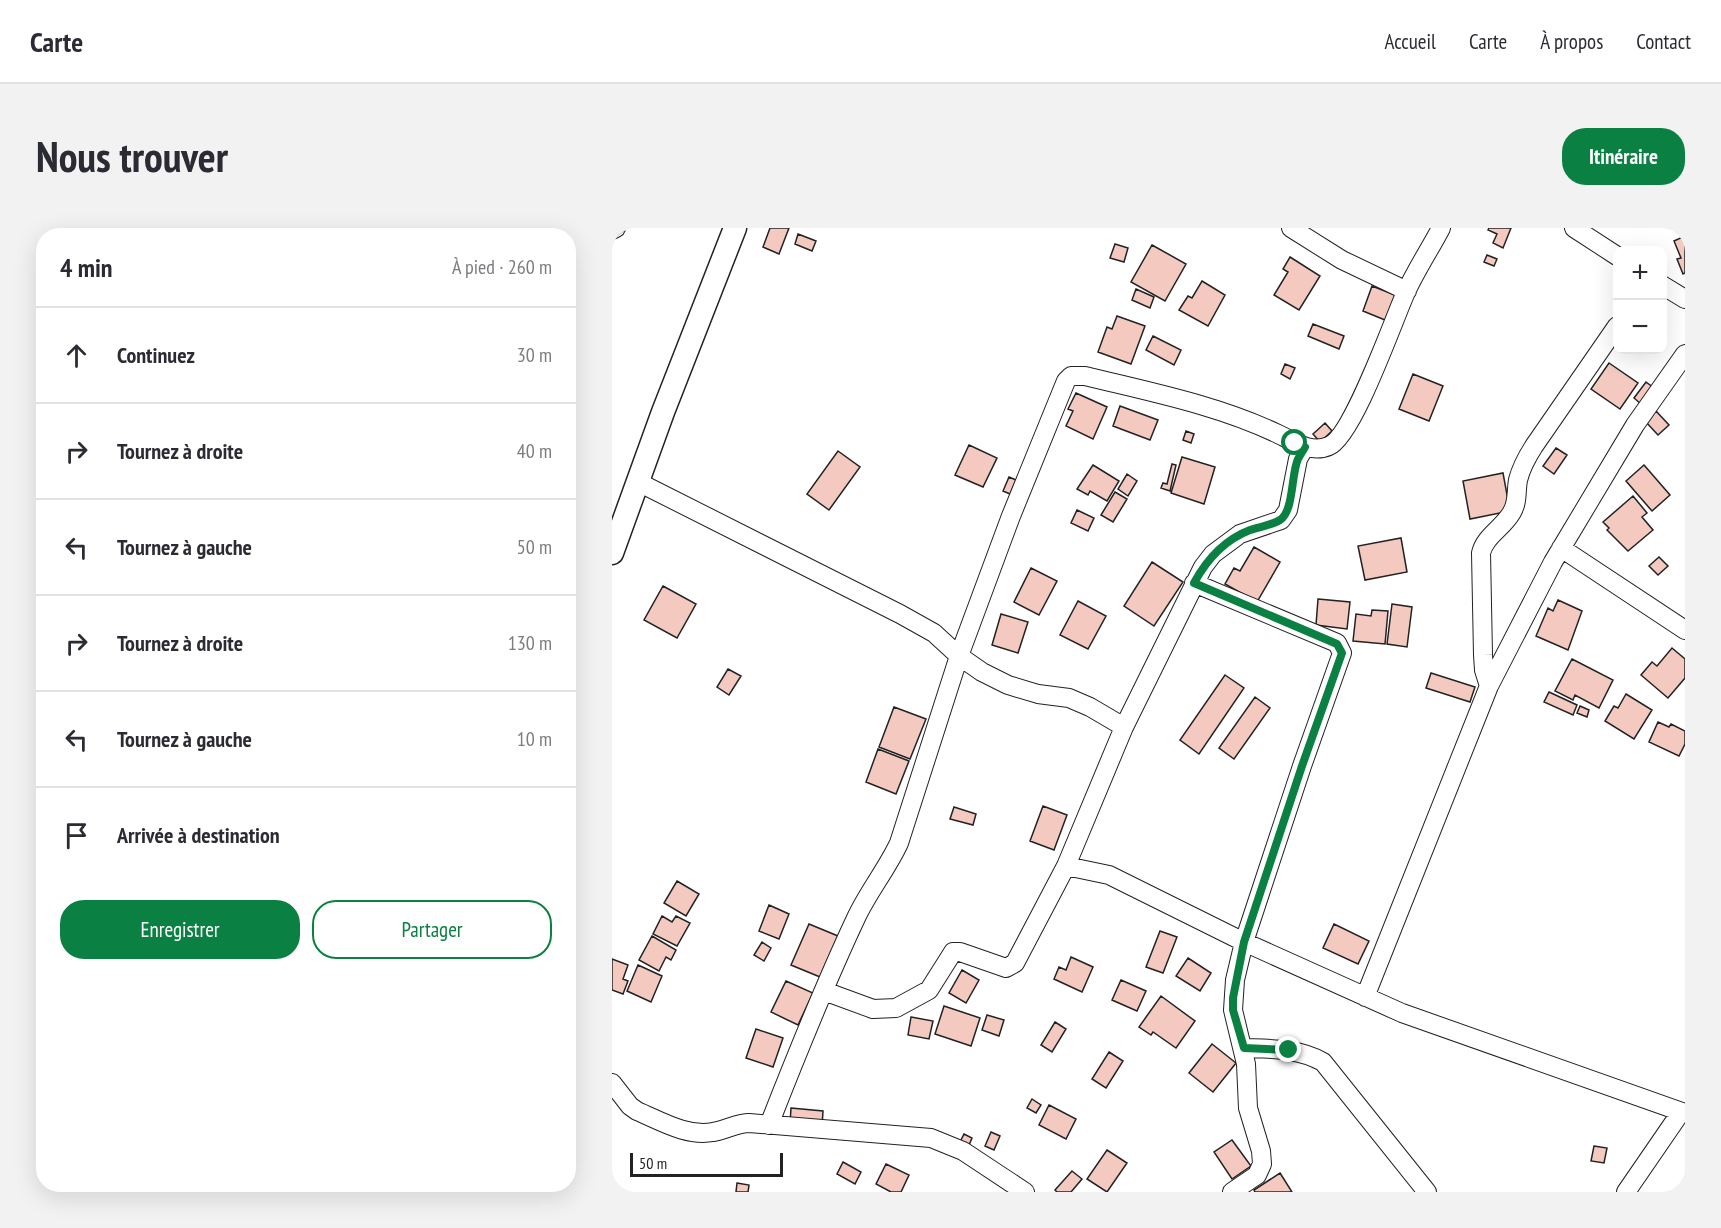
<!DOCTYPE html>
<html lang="fr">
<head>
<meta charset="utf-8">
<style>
	:root { --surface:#fff; --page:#f2f2f3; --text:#2b2b33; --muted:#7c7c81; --line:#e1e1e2; --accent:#0b8043 }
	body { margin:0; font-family:"PT Sans Narrow",sans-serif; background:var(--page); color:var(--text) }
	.controls { position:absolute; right:18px; top:18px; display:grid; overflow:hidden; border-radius:12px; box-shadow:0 6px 24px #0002 }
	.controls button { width:54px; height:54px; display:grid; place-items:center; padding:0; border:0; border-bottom:2px solid var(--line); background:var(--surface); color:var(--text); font:30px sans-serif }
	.scale { position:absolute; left:18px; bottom:15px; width:153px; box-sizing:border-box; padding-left:6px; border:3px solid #222; border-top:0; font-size:16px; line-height:21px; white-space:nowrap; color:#222; -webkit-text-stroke:4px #fff; paint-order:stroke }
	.stop { position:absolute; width:18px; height:18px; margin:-14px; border:4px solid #0b8043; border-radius:50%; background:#fff }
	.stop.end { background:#0b8043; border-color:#fff; box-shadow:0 2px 6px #0008 }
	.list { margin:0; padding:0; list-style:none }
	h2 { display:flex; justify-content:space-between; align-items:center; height:78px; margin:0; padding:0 24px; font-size:26px }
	h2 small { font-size:20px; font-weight:400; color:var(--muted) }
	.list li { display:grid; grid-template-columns:39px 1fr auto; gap:18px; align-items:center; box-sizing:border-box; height:96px; padding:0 24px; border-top:2px solid var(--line) }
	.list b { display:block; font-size:22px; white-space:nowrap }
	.list em { font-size:20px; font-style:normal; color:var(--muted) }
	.actions { display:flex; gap:12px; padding:18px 24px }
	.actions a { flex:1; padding:14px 0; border:2px solid var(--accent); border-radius:24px; text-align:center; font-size:21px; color:var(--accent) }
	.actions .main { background:var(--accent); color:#fff }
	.icon { flex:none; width:33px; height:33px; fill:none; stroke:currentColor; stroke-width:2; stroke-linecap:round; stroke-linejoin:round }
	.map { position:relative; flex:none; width:1073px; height:964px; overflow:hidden; border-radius:24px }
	header { display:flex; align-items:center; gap:36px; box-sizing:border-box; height:84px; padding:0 30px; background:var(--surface); border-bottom:2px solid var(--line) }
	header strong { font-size:28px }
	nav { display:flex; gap:33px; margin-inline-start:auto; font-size:21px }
	.intro { display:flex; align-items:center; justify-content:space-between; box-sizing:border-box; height:144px; padding:0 36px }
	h1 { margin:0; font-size:42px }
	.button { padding:15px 27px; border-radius:24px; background:var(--accent); color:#fff; font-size:21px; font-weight:700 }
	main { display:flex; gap:36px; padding:0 36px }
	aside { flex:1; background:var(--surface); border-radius:24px; box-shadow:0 6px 24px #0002 }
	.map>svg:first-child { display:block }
	.building { fill:#f3c9c0; stroke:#222; stroke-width:1.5 }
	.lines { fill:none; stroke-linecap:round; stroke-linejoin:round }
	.minor-casing { stroke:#222; stroke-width:20 }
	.tertiary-casing { stroke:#222; stroke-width:25 }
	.minor { stroke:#fff; stroke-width:18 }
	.tertiary { stroke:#fff; stroke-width:22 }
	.route { stroke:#0b8043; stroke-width:8 }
</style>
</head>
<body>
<header>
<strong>Carte</strong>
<nav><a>Accueil</a><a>Carte</a><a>À propos</a><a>Contact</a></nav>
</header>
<div class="intro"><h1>Nous trouver</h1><a class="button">Itinéraire</a></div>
<main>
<aside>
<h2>4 min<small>À pied · 260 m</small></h2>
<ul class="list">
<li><svg class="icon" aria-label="ahead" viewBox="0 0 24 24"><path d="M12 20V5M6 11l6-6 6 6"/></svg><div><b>Continuez</b></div><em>30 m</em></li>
<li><svg class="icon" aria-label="right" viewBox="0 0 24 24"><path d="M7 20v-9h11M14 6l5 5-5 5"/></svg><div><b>Tournez à droite</b></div><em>40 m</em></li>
<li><svg class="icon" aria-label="left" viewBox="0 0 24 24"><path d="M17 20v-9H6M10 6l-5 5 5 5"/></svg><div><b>Tournez à gauche</b></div><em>50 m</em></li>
<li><svg class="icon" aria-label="right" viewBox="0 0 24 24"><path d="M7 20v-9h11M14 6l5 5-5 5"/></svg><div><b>Tournez à droite</b></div><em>130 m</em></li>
<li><svg class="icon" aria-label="left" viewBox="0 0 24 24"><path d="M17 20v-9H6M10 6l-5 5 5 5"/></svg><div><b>Tournez à gauche</b></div><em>10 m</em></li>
<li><svg class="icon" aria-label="arrive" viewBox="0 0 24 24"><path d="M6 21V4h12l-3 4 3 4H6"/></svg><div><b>Arrivée à destination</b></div></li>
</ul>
<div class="actions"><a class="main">Enregistrer</a><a>Partager</a></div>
</aside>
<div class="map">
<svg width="1073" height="964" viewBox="0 0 1073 964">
	<rect width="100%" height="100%" fill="#fff"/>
	<path class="building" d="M158 0H177L167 26 151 19Z
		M877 0H899L891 20 881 15 885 6 876 2Z
		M186 6 204 13 200 23 183 16Z
		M1073 8V45L1071 46 1065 31 1069 30 1062 13Z
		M503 16 516 20 512 34 498 30Z
		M540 17 574 36 553 73 519 54Z
		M875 27 885 31 882 38 872 34Z
		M678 29 708 48 687 82 662 67 676 44 671 41Z
		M590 53 613 67 596 98 567 82 576 68 580 70Z
		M760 58 783 67 773 92 751 83Z
		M524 61 542 69 538 80 520 72Z
		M505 88 533 98 519 136 486 124 495 99 500 101Z
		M701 96 732 108 727 121 696 108Z
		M541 108 569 122 562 137 534 122Z
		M997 135 1026 155 1008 181 979 161Z
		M673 136 683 140 678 151 669 146Z
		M801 146 831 158 817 193 787 181Z
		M1034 154 1042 160 1030 177 1022 170Z
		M464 165 495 179 481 211 454 198 461 183 456 181Z
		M508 178 546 192 538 212 501 198Z
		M1044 183 1057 197 1046 207 1033 193Z
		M713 195 720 203 708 214 701 206Z
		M574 203 582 206 579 215 571 212Z
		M357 217 385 230 371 259 343 247Z
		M944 220 955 227 942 246 931 238Z
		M226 223 248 239 217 282 195 266Z
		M570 229 603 239 592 276 559 265Z
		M560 236 564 237 558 263 549 260 551 255 555 256Z
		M481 237 507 253 495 273 478 263 476 267 465 261Z
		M1032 237 1058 267 1040 283 1014 253Z
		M891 245 898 283 858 291 851 253Z
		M515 246 525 253 516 268 506 261Z
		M397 249 404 252 398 266 391 263Z
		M503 264 515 271 501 294 489 287Z
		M1021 268 1035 285 1030 289 1041 302 1016 323 995 302 997 300 991 294Z
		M465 282 482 290 476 303 459 295Z
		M789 310 795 344 753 352 746 318Z
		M642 319 668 334 645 374 613 356 622 340 628 343Z
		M1047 329 1056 338 1046 347 1037 338Z
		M540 334 571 354 542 398 512 378Z
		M419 340 445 353 427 387 402 374Z
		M51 358 84 376 65 410 32 392Z
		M706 371 738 374 735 401 704 397Z
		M946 372 970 383 956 422 924 408 936 380 941 383Z
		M466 373 494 388 476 421 448 407Z
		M780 376 800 379 795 419 775 416Z
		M760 382 776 383 773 416 741 413 744 386 759 388Z
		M389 386 416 394 406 425 380 417Z
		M1060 420 1073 431V450L1056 470 1029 447 1040 434 1045 438Z
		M960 431 1001 452 987 480 963 467 961 472 943 463Z
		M116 441 129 448 117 467 105 459Z
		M819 445 863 459 858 474 814 460Z
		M613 447 632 460 587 526 568 512Z
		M937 464 965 477 961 487 932 474Z
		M1014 466 1040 482 1022 511 993 493 1002 478 1006 480Z
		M643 469 658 480 622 531 607 520Z
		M968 478 977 482 975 489 965 485Z
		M282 479 314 491 298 531 267 519Z
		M1046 494 1057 499 1059 496 1073 503V516L1067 528 1037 514Z
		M266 521 297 533 284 566 254 554Z
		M431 578 455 587 442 622 418 613Z
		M342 579 364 586 361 597 338 591Z
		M65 653 87 666 74 688 52 675Z
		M157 677 177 686 167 711 147 703Z
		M50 688 60 694 64 688 78 695 65 718 41 706Z
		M197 696 226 708 208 749 179 737Z
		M722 696 757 713 746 736 711 720Z
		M548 703 565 709 551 745 534 739Z
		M40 708 64 722 59 732 54 729 47 743 27 732Z
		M150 714 159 720 152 733 142 727Z
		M459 729 481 739 470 764 442 751 447 739 454 742Z
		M576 730 599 745 588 763 564 748Z
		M0 731 16 737 11 751 16 753 11 766 0 762Z
		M26 737 50 748 39 774 15 763Z
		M350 742 367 752 354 775 337 765Z
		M509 752 534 763 525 783 500 772Z
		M174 753 201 765 186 797 159 784Z
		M549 768 583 793 564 820 541 804 539 807 527 799Z
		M332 778 368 790 359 818 323 806Z
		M375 787 392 792 387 808 370 802Z
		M299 789 321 793 317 811 296 807Z
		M443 794 454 801 440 824 429 817Z
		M144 801 171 810 161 839 134 830Z
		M600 816 624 835 601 864 577 845Z
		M497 824 511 833 494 860 480 851Z
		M420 871 429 877 424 885 415 880Z
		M437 877 464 891 454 911 427 897Z
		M179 880 211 883 210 899 178 896Z
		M379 904 388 908 382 922 373 918Z
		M352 906 360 910 357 917 348 914Z
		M620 912 639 938 620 951 602 924Z
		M982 918 995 920 992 935 979 933Z
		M495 922 515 935 495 964 475 951Z
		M231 934 249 944 243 956 225 946Z
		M274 936 297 947 289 964H279L264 956Z
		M460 943 470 951 459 964H445L443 962Z
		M668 945 680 964H643L642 962Z
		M125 955 137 957 136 964H124Z"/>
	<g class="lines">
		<defs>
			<path id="minor" d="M679 0 730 32 795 63
				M962 0 1005 28
				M0 2 4 0
				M1050 57 1073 71
				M26 254 288 386 322 405 347 428 370 444 396 457 426 466 457 470 478 479 512 499
				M949 320 1073 402
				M582 355 725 415 730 425 690 538 632 714 623 752 621 782 634 836 636 880 649 923 650 936 645 947 620 964
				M877 458 872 442 871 427 869 325C873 308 891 300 900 284 906 274 904 263 906 252 909 240 915 229 922 218L1005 98
				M454 638 497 647 632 714 790 785 1073 885
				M212 763 261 781 284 780 317 762 341 724H348L394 740 403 735 454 638 512 499 591 339 601 326 628 306 669 292 676 282 686 231 693 219
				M753 769 877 458 941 334 1023 197 1073 126
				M632 820C660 821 686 820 711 834L815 964
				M0 855 18 878 25 883C49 893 75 909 101 904 114 902 125 895 137 895L319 910 351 923 413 964
				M157 897C184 828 212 758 244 690 256 664 275 641 287 615L347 428 399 288 454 153 459 148H473C538 164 605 177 666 206 681 213 699 226 717 218 741 208 781 93 794 64 804 42 818 21 829 0
				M1014 964 1069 884"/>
			<path id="tertiary" d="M0 325 51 184 123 0"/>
		</defs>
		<use href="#minor" class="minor-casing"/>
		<use href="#tertiary" class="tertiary-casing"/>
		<use href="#minor" class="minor"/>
		<use href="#tertiary" class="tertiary"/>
	</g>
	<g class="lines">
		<path class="route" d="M677 822 632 820 621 782V770L632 714 690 538 730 425 725 416 582 355C595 331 612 312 638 302 647 299 660 297 668 292 682 283 679 246 686 231 688 227 691 223 693 219L683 215"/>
	</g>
</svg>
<div class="controls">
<button>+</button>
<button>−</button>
</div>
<div class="scale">50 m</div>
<div class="stop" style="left:683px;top:215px"></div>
<div class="stop end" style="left:677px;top:822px"></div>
</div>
</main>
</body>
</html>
